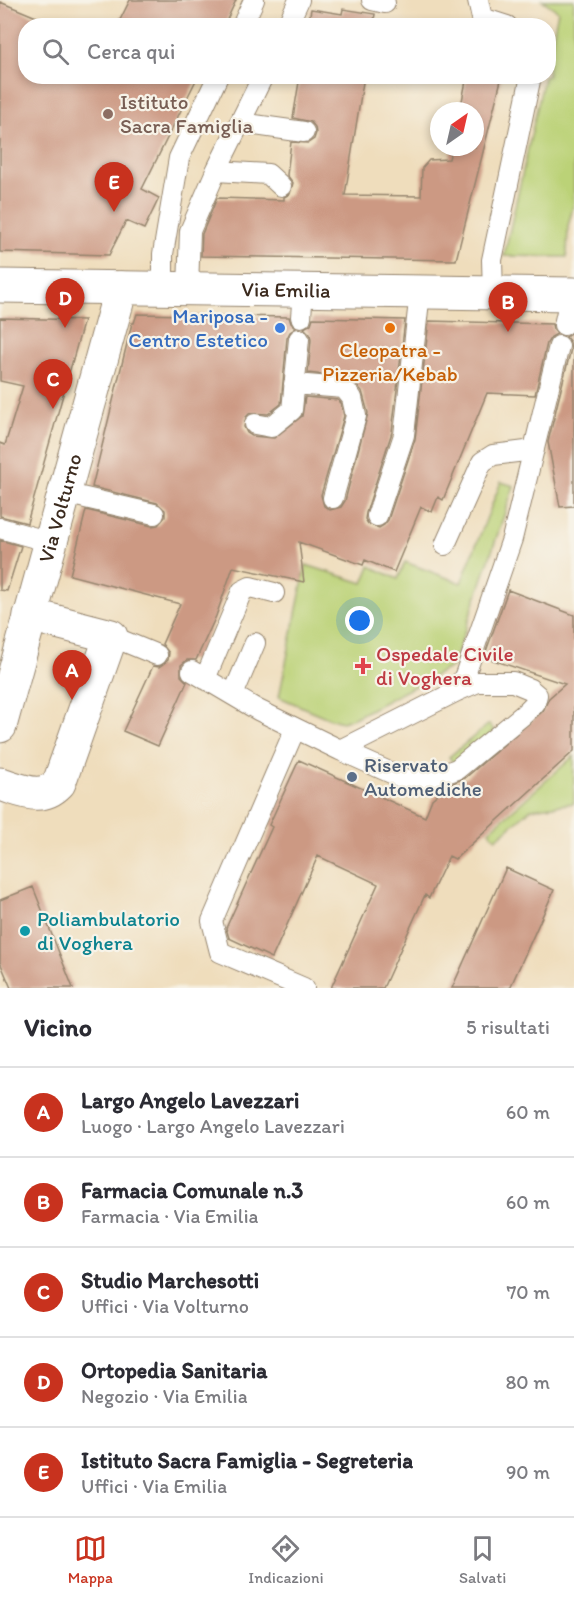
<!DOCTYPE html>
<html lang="it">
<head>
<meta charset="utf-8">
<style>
	:root { --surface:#fff; --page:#f2f2f3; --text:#2b2b33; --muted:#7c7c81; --line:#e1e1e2; --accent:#c8321e }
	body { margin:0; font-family:Itim,sans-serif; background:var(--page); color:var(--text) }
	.compass { position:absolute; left:430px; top:102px; width:54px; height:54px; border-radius:50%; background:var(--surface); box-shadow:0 3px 9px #0003; rotate:34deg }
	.you { position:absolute; left:360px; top:621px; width:21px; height:21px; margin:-15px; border:4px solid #fff; border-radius:50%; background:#1a73e8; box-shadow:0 0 0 9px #1a73e833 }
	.badge { display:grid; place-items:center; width:39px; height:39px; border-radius:50%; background:var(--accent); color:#fff; font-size:20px; font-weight:700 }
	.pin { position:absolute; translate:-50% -50px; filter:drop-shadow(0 2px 3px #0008) }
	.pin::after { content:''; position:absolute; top:32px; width:21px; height:18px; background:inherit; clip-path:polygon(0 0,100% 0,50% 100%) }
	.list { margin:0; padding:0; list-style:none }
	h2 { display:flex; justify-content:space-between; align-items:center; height:78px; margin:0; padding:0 24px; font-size:26px }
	h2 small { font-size:20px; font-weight:400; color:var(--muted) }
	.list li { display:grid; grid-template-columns:39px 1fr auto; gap:18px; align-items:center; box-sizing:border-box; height:90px; padding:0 24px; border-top:2px solid var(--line) }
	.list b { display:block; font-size:22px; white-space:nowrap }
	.list p { margin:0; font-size:20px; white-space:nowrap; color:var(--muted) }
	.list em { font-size:20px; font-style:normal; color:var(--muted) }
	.icon { flex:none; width:33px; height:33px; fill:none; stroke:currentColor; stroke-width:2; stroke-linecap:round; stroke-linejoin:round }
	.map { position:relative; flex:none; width:574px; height:988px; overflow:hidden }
	.search { position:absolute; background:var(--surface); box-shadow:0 3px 9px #0003; left:18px; right:18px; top:18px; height:66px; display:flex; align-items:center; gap:15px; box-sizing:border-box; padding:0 21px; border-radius:24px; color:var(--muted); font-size:22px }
	.sheet { height:528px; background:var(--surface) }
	nav { display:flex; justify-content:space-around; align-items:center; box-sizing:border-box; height:84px; border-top:2px solid var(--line); background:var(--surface); font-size:16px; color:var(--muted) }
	nav a { display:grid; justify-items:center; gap:3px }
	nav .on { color:var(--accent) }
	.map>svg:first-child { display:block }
	.green { fill:#bbd277; stroke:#7b7e4a; stroke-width:1.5 }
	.building { fill:#cc9983 }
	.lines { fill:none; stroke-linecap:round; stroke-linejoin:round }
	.lane-casing { stroke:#95846d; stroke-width:22 }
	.street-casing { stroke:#95846d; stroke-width:35 }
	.lane { stroke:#fff; stroke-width:20 }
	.street { stroke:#fff; stroke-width:33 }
	.education-dot { fill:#8d6e63; stroke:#f7f3e8; stroke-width:2 }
	.shop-dot { fill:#3f7fe0; stroke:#f7f3e8; stroke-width:2 }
	.food-dot { fill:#e8710a; stroke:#f7f3e8; stroke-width:2 }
	.health-dot { fill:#e0444e; stroke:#f7f3e8; stroke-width:2 }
	.service-dot { fill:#5c6f8a; stroke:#f7f3e8; stroke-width:2 }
	.culture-dot { fill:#0f9aa8; stroke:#f7f3e8; stroke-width:2 }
	.labels { text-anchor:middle; stroke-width:4.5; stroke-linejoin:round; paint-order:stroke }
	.education-label { font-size:21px; fill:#785e54; stroke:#f7f3e8; text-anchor:start }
	.street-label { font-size:21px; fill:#3b2a1e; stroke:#f7f3e8 }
	.shop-label { font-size:21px; fill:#366cbe; stroke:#f7f3e8; text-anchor:end }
	.food-label { font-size:21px; fill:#c56008; stroke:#f7f3e8 }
	.health-label { font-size:21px; fill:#be3a42; stroke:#f7f3e8; text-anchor:start }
	.service-label { font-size:21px; fill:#4e5e75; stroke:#f7f3e8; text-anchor:start }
	.culture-label { font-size:21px; fill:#0d838f; stroke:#f7f3e8; text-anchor:start }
</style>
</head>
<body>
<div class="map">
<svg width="574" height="988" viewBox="0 0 574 988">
	<rect width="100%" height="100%" fill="#f7f3e8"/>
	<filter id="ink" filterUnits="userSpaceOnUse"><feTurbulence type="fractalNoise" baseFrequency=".0167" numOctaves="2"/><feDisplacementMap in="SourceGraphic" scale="12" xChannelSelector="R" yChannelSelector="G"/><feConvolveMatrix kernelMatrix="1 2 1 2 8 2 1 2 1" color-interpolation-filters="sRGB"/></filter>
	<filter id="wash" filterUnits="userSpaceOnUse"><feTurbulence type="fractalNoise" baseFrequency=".008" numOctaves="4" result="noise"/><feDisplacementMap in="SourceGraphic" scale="24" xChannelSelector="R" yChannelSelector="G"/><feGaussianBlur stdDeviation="1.35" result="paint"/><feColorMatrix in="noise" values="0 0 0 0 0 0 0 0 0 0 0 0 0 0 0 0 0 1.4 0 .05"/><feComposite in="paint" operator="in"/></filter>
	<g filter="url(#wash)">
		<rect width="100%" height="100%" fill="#efddbc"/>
		<path class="green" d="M542 0H574V203L568 226 567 257 504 256 544 77 548 76 549 55 558 11Z
			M501 482 514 486 453 666 354 718 342 722 328 718 279 697 306 565 363 583 370 566 398 579 405 562 461 583Z
			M489 724 496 733 456 767 449 757Z
			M574 756V803L531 809 496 839 489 831Z"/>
		<g id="blocks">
			<path class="building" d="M130 0H236L224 26H117Z
				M0 2 58 26H26V76H198L142 189 159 198 144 229 126 221 109 255 0 252Z
				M311 9 342 14 343 9 375 14 373 26H308Z
				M300 76H364L345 195 421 196 422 168 429 160 449 159 452 147H475V111H460L467 76H502L456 260 201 256 202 234 217 198 284 200V197L290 194 293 183 287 175 291 142 308 143 314 139 316 133 315 127 311 122 293 118Z
				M137 314 289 317 291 323 296 328 290 332 287 338 281 404 268 414 250 413 246 417 244 427 247 433 252 436 274 438 302 416 305 397 338 400 341 403 344 416 321 495 324 506 330 510 341 507 345 501 368 413 362 391 350 378 308 373 311 340 310 334 304 328 311 324 313 318 405 320 392 432 366 513 365 519 368 524 379 528 384 525 388 520 415 439 429 321 552 324 553 329 557 334 551 337 547 343 535 395 487 393 443 500 438 497 432 512 421 507 394 572 365 560 363 565 299 542 304 582 233 567 216 616 196 660H187L181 665V676L187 682 158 746 123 731 153 666 159 667 168 660 169 653 162 644 180 604 70 575 86 510 152 526 158 525 165 517V510L157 503 92 487 132 323H134Z
				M0 318 84 320 27 523 0 516V443L5 445 23 386 0 381Z
				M574 331V506L560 507 548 442 571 349 570 342 566 337Z
				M0 540 21 546 7 591 0 590Z
				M508 590 574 615V751L455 859 449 856 429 898 425 895 383 988H331L378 884 318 856 272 958 229 938 226 928 272 827 269 825 299 760 425 817 432 799 448 785 465 778 543 711 549 698 565 684 484 657Z
				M506 868 554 890 510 988H452Z
				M33 887 73 988H11L0 962V900Z"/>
		</g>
	</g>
	<g filter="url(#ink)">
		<use href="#blocks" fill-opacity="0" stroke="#95846d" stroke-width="1.5"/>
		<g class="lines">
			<defs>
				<path id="lane" d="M372 0 385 3
					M478 0 482 18 507 26
					M242 26 254 0
					M287 26 299 0
					M241 123 304 132
					M216 171 268 174 281 186
					M163 287V254L179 158 218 76
					M188 288 190 231 216 171 263 76
					M493 293 492 260 531 76
					M301 317 303 290
					M564 325 571 294
					M294 384 344 388 352 398 356 416 333 498
					M255 424 271 427 292 410 299 339
					M64 493 154 514
					M377 516 404 435 420 292
					M0 528 50 542
					M445 545 482 462 493 455 534 450
					M111 636 157 655
					M192 671 258 710 340 750 457 691 478 682H513L530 689 537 695 535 703 523 715 457 769 438 776 407 780 340 750
					M205 679 242 591 250 587 274 593
					M457 691 465 675 512 539 559 346
					M233 695 255 643
					M295 729 212 921 220 952 304 988"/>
				<g id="street">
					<path id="s1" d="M0 286 574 294"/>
					<path id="s2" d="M0 726 121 288"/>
					<path d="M0 784C22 790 41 802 59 783L111 636 30 615"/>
				</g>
			</defs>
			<use href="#lane" class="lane-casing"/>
			<use href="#street" class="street-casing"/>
			<use href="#lane" class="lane"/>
			<use href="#street" class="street"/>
		</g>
	</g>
	<circle class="education-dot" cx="108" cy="114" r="6"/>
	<circle class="shop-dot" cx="280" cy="328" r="6"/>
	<circle class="food-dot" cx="390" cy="328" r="6"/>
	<path class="health-dot" d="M360 657h6v6h6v6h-6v6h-6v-6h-6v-6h6z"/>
	<circle class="service-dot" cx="352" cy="777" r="6"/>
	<circle class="culture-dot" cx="25" cy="931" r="6"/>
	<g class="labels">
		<g class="education-label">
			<text x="120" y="109">Istituto<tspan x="120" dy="24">Sacra Famiglia</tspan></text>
		</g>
		<g class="street-label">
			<text dy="7" stroke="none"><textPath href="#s1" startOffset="286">Via Emilia</textPath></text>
			<text dy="7" stroke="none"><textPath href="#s2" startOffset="226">Via Volturno</textPath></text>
		</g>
		<g class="shop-label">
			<text x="268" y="323">Mariposa -<tspan x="268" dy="24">Centro Estetico</tspan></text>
		</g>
		<g class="food-label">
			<text x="390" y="357">Cleopatra -<tspan x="390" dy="24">Pizzeria/Kebab</tspan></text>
		</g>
		<g class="health-label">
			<text x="376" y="661">Ospedale Civile<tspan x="376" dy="24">di Voghera</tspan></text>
		</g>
		<g class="service-label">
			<text x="364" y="772">Riservato<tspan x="364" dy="24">Automediche</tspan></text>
		</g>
		<g class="culture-label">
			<text x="37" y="926">Poliambulatorio<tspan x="37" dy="24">di Voghera</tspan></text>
		</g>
	</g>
</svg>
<svg class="compass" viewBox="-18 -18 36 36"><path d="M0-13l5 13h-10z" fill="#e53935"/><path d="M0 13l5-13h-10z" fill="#7c7c81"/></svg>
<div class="you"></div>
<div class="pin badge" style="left:72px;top:700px">A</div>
<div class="pin badge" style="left:508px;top:332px">B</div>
<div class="pin badge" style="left:53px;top:409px">C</div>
<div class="pin badge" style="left:65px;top:328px">D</div>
<div class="pin badge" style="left:114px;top:212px">E</div>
<div class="search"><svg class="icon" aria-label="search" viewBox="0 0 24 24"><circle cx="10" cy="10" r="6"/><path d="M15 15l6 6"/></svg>Cerca qui</div>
</div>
<section class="sheet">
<h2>Vicino<small>5 risultati</small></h2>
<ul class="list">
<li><span class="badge">A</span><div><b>Largo Angelo Lavezzari</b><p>Luogo · Largo Angelo Lavezzari</p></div><em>60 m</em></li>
<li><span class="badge">B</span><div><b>Farmacia Comunale n.3</b><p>Farmacia · Via Emilia</p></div><em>60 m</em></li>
<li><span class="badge">C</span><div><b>Studio Marchesotti</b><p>Uffici · Via Volturno</p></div><em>70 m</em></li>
<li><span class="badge">D</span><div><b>Ortopedia Sanitaria</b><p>Negozio · Via Emilia</p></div><em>80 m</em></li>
<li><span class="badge">E</span><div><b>Istituto Sacra Famiglia - Segreteria</b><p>Uffici · Via Emilia</p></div><em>90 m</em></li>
</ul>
</section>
<nav>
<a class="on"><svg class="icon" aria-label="map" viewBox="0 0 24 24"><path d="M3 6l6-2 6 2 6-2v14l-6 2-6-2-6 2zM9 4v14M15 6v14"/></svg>Mappa</a>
<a><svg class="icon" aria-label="directions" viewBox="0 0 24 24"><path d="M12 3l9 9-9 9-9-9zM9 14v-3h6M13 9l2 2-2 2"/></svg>Indicazioni</a>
<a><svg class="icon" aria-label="saved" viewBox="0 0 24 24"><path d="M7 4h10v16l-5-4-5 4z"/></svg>Salvati</a>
</nav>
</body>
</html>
